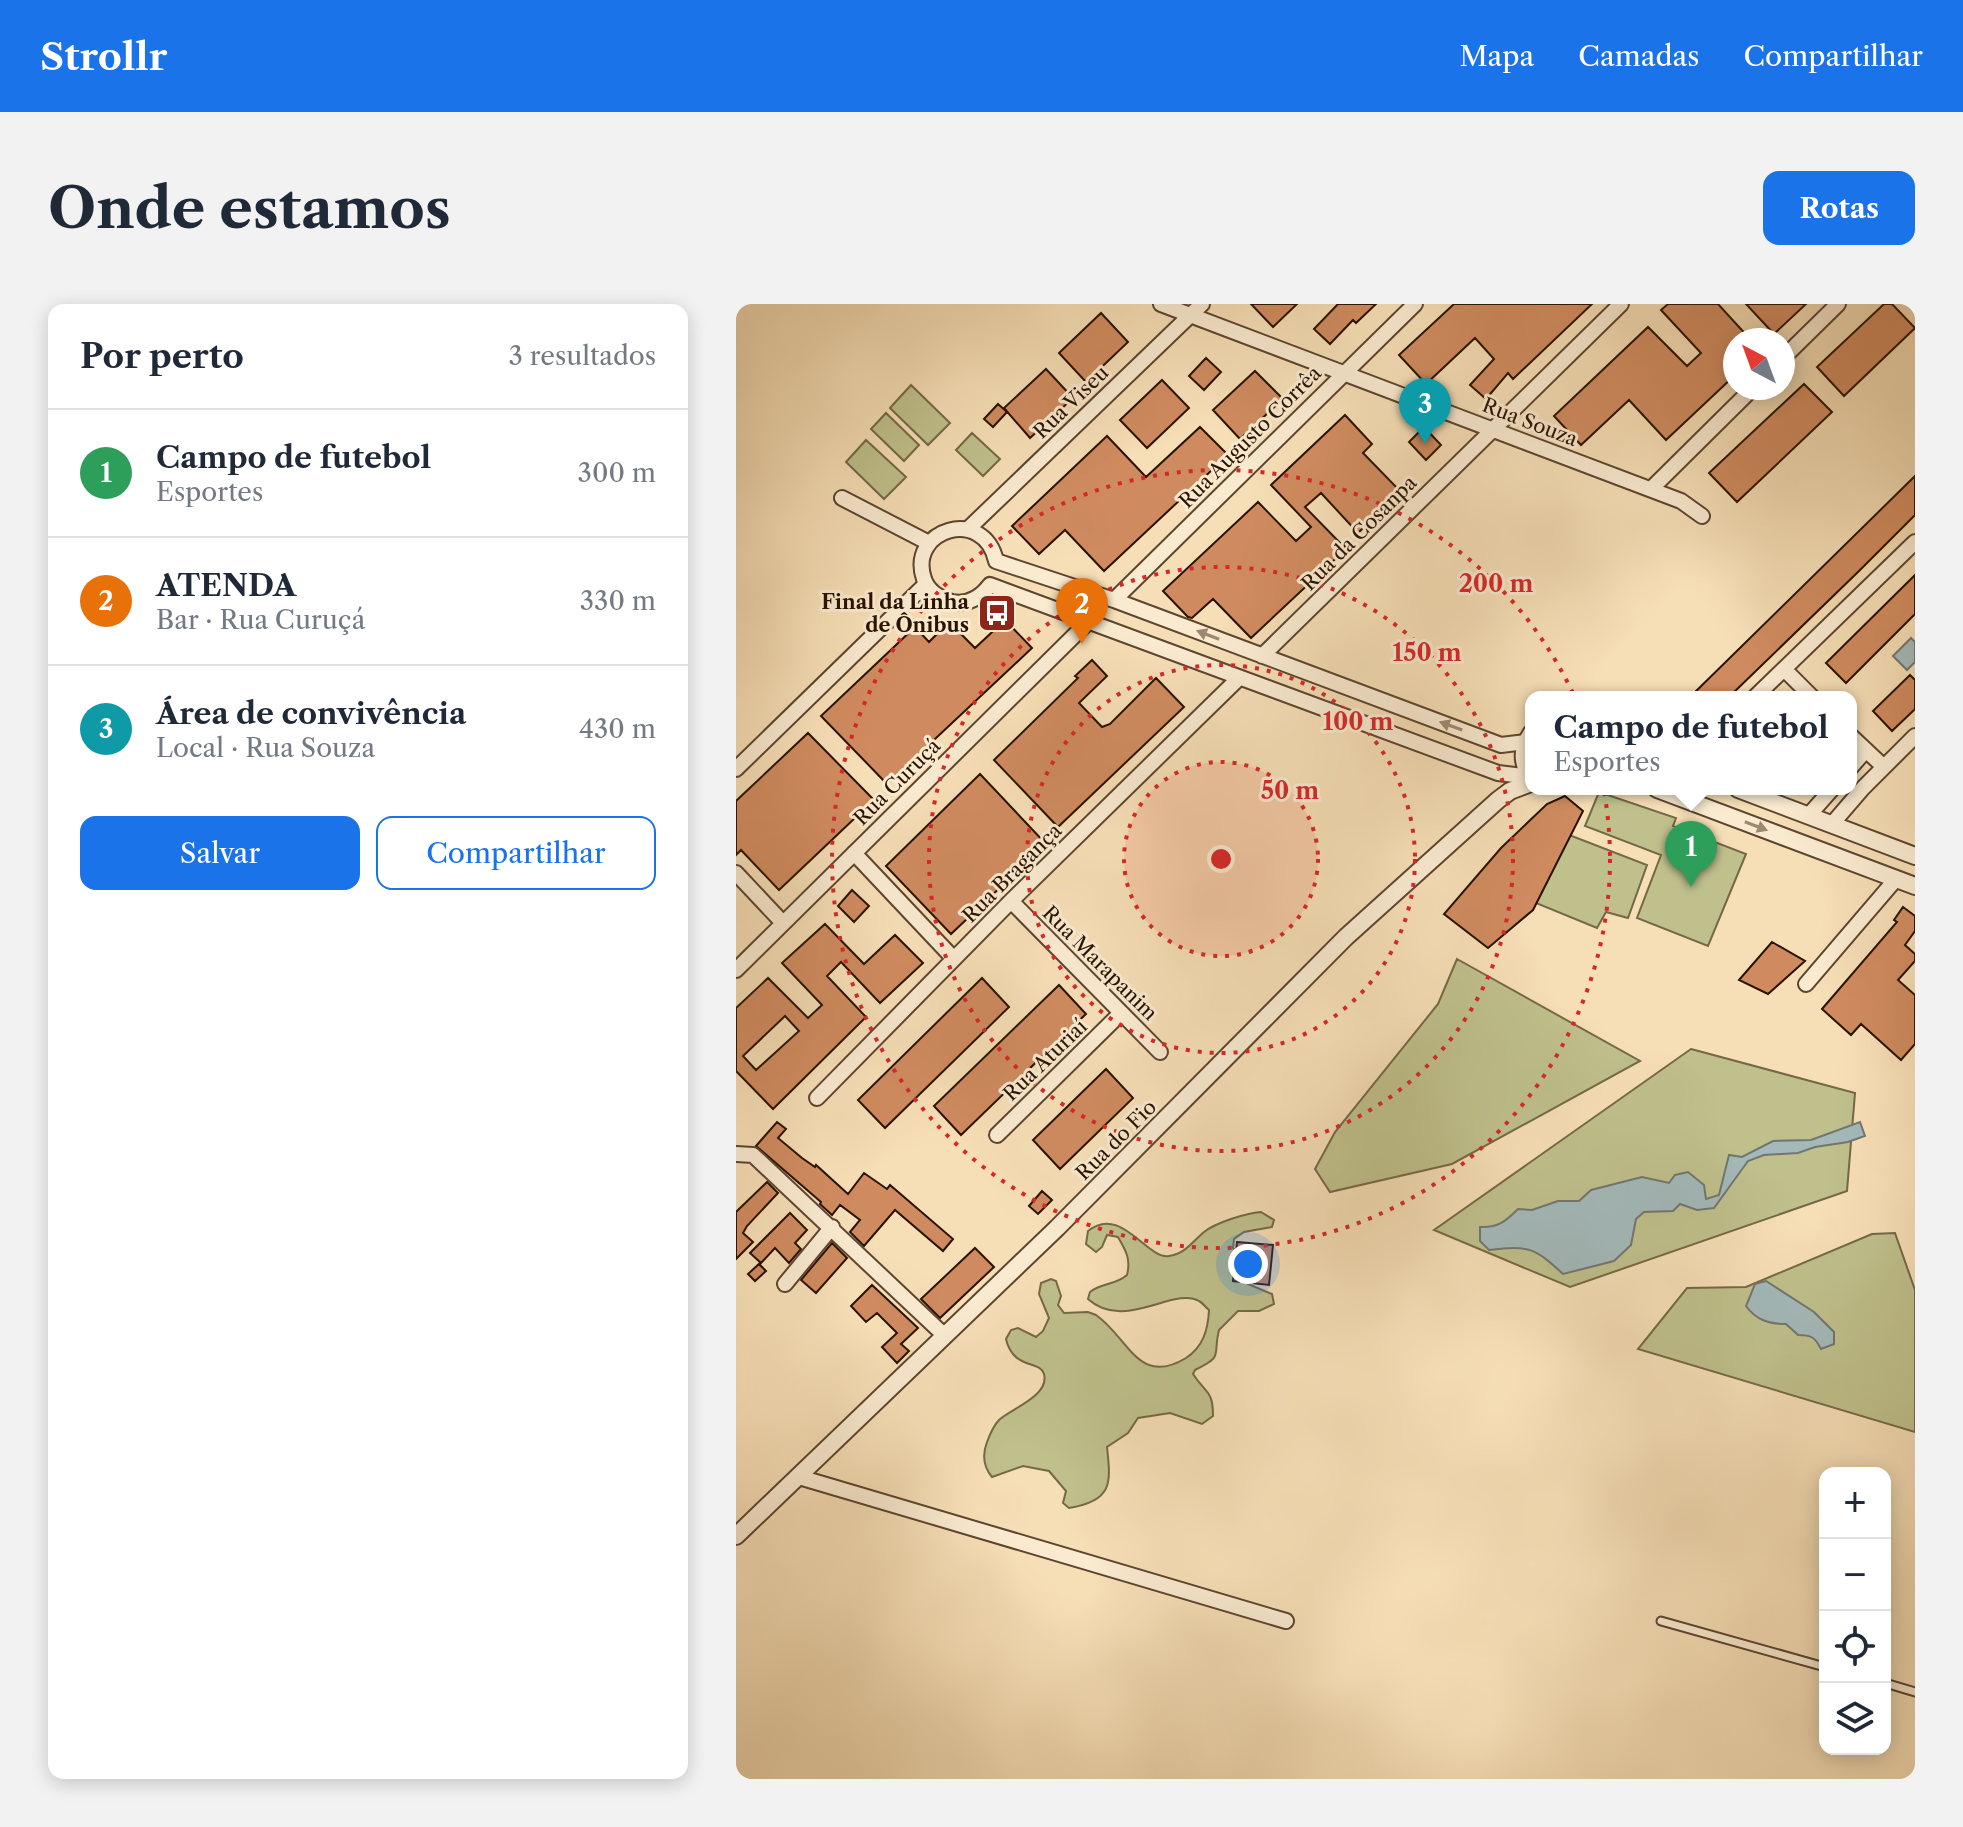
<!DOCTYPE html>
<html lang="pt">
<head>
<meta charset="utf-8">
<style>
	:root { --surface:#fff; --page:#f2f2f3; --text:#1f2937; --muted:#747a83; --line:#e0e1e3; --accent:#1a73e8 }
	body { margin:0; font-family:"Libre Caslon Text",serif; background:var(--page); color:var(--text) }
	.controls { position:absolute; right:24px; bottom:24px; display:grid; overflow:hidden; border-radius:16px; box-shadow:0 4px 20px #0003 }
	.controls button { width:72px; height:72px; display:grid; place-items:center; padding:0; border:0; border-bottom:2px solid var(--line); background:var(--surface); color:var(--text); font:40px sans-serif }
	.compass { position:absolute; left:987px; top:24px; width:72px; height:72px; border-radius:50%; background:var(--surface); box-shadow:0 4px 20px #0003; rotate:319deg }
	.you { position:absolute; left:512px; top:960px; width:28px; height:28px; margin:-20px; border:6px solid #fff; border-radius:50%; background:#1a73e8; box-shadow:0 0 0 12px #1a73e833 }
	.badge { display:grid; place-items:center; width:52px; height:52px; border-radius:50%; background:var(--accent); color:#fff; font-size:26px; font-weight:700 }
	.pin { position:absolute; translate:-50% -66px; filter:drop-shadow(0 2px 4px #0008) }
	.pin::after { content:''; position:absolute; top:42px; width:28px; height:24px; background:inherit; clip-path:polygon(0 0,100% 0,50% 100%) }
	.popup { position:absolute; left:789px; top:387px; width:332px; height:104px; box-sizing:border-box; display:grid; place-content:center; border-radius:16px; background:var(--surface); filter:drop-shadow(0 2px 6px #0005); font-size:26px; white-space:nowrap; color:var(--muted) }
	.popup b { font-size:30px; color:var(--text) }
	.popup::after { content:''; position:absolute; left:50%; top:100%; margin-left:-16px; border:16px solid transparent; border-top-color:var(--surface) }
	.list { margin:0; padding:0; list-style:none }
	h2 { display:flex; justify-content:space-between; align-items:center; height:104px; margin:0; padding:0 32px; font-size:34px }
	h2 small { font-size:26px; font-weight:400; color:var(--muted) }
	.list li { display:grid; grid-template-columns:52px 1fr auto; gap:24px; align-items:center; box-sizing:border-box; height:128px; padding:0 32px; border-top:2px solid var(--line) }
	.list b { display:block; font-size:30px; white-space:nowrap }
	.list p { margin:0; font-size:26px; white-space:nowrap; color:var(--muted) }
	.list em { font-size:26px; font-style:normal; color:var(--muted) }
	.actions { display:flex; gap:16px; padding:24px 32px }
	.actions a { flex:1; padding:18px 0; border:2px solid var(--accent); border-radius:16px; text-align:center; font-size:28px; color:var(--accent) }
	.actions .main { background:var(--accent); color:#fff }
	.icon { flex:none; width:44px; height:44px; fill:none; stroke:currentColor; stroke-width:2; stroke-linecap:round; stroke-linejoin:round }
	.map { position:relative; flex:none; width:1179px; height:1475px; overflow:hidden; border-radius:16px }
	header { display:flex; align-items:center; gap:48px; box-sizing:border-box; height:112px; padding:0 40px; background:var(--accent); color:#fff }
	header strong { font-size:38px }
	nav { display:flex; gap:44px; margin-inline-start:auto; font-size:28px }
	.intro { display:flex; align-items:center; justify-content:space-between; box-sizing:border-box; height:192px; padding:0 48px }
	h1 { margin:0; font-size:56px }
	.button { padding:20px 36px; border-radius:16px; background:var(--accent); color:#fff; font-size:28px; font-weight:700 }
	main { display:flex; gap:48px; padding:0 48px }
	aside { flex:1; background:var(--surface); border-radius:16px; box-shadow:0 4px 20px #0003 }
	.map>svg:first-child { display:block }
	.green { fill:#bfc08c; stroke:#746946; stroke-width:2 }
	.water { fill:#a3b9ba; stroke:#737670; stroke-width:2 }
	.building { fill:#cf8b5f; stroke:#2a1200; stroke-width:2; fill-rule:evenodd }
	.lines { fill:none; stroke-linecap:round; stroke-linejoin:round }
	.service-casing { stroke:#5d452e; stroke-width:11 }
	.minor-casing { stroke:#5d452e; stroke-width:18 }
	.tertiary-casing { stroke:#5d452e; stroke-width:20 }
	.service { stroke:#f9ead0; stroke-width:7 }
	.minor { stroke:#f9ead0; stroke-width:14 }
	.tertiary { stroke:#f9ead0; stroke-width:16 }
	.oneway { fill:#9c8972 }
	.ring { fill:none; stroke:#d62828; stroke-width:4; stroke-dasharray:4 8 }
	.labels { text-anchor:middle; stroke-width:6; stroke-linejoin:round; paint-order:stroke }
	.street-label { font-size:20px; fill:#2a1200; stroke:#f9ead0 }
	.poi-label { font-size:20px; font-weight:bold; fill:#2a1200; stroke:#f9ead0; text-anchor:end }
	.centre { fill:#d62828; stroke:#f9ead0; stroke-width:4 }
	.ring-label { font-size:24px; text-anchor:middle; font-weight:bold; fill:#d62828; stroke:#f9ead0; stroke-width:6; stroke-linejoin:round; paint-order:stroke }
</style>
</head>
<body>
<header>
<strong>Strollr</strong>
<nav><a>Mapa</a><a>Camadas</a><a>Compartilhar</a></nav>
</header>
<div class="intro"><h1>Onde estamos</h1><a class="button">Rotas</a></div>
<main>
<aside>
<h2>Por perto<small>3 resultados</small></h2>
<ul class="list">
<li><span class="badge" style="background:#2e9e5b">1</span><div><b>Campo de futebol</b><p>Esportes</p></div><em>300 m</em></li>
<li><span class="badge" style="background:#e8710a">2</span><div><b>ATENDA</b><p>Bar · Rua Curuçá</p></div><em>330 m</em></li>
<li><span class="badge" style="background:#0f9aa8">3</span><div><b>Área de convivência</b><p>Local · Rua Souza</p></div><em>430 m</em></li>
</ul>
<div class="actions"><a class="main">Salvar</a><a>Compartilhar</a></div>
</aside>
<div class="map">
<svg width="1179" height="1475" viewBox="0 0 1179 1475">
	<rect width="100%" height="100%" fill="#f6deb6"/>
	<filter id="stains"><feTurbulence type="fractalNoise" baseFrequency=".0025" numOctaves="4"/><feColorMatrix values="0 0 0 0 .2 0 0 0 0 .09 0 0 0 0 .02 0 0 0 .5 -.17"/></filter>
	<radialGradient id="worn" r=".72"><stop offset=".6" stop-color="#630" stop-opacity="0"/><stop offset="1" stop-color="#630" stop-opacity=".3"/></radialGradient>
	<path class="green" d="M175 81 214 119 192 141 154 104Z
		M150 109 183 141 168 157 135 125Z
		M236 129 264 155 247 172 220 146Z
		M130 136 170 173 148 195 110 158Z
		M863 488 940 514 937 522 1010 550 972 642 901 614 925 551 849 522Z
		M828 529 911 561 892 614 870 608 861 624 800 599Z
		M721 655 904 757 716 860 594 888 579 865 599 828 702 700Z
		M955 745 1119 789 1111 887 834 983 698 926Z
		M525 908 538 916 536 923 508 928 498 935 497 944 509 957 512 980 536 990 538 1000 523 1007H502L483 1026C476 1053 489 1051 459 1066L457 1070C470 1090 477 1086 477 1112L466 1120 434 1109 402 1114 392 1129 371 1143C375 1179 377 1197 333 1204L327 1199 330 1187 313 1167 287 1162 256 1173C247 1162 246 1151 251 1138 254 1130 257 1122 263 1116 274 1105 314 1092 308 1070 304 1056 277 1066 270 1035L275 1026 282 1024 300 1033 307 1027 313 1014 303 990 305 979 315 975 320 977 325 992 322 1001 328 1009 352 1008 360 1011C393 1034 402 1083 450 1054 467 1043 472 1026 473 1006 469 1003 467 999 463 997 438 982 388 1028 352 995L354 988C367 978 378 982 391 971 395 955 390 947 382 933L371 931 366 943 360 948 350 940 352 927C385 900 411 956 433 952 449 950 456 938 468 928 479 919 510 909 525 908Z
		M1159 929 1179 986V1128L902 1045 951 984 1010 983 1136 930Z"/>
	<path class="water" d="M1175 334 1179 338V358L1171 366 1157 352Z
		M1124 818 1129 832 1112 838 1079 843 1062 849 1028 851 1012 857 978 904 961 906 944 900 937 907 908 908 900 915 895 941 878 957 827 970C799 944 793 941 753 946L744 937V923C762 924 770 917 782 905L796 906 822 897H843L855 886 906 873 933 879 939 871 952 868 968 881 970 895 983 891 993 851 1006 853 1037 837 1075 836Z
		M1030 977 1078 1008 1098 1028V1040L1085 1045C1079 1033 1075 1031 1062 1031L1050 1020C1033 1020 1020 1016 1010 1002L1019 980Z"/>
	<path class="building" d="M515 0H561L537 23Z
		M602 0H640L620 19 617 16 594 40 578 25Z
		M718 0H856L777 75 772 69 750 95 734 81 758 55 739 34 690 80 663 51Z
		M932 0H982L1015 36H999V71L930 136 893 96 845 141 818 112 912 23 951 62 965 49 925 6Z
		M1010 0H1070L1038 30Z
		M1148 0H1156L1179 24 1108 92 1081 63Z
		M365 9 392 38 350 78 323 49Z
		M470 54 485 68 468 86 453 72Z
		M310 65 337 94 294 134 268 104Z
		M519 67 547 95 504 135 477 106Z
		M426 76 453 104 411 144 384 116Z
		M1068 80 1096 108 1001 198 973 169Z
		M262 100 271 108 257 123 248 115Z
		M609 111 636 140 627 149 665 188 622 229 585 189 569 203 610 245 515 334 477 295 456 314 452 313 427 287 522 198 560 237 575 223 535 181Z
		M464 123 492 151 368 267 329 226 303 250 276 222 371 132 410 173Z
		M688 123 705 141 690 156 673 138Z
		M1179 172V211L1123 267 993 393H954Z
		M1179 271V310L1110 379 1090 359Z
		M269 316 296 344 151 480 85 412 179 323 193 338 213 318 239 344Z
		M356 356 371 372 343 399 366 423 374 420 420 374 448 403 322 523 258 456 342 374 339 372Z
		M1174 371 1179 376V405L1156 427 1137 407Z
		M72 429 138 496 43 586 5 546 0 551V497Z
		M244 470 310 540 215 630 150 562Z
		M829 492 847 507 797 606 752 644 708 610 765 544 811 500Z
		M116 586 133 602 118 618 102 602Z
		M1167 603 1179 612V627L1169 641 1179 650V657L1162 676 1179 691V740L1165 756 1125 720 1115 731 1086 705 1161 618 1158 616Z
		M89 620 128 660 159 631 187 659 144 699 105 658 91 672 130 713 37 805 0 767V704L32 674 72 714 86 701 46 659ZM49 712 63 727 20 766 7 752Z
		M1036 638 1069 657 1032 690 1003 676Z
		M246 674 273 703 149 824 122 796Z
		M323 681 350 710 225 831 198 802Z
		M370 765 397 794 324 865 297 836Z
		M41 818 50 825 42 834 66 854 79 863 80 861 112 890 128 869 151 885 154 881 217 935 207 947 159 906 128 942 114 928 124 916 104 901 96 911 84 900 85 898 20 842Z
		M31 878 42 889 11 922 7 929 17 938 0 955V908Z
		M306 887 316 896 302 910 293 902Z
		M54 909 71 926 59 939 65 945 53 959 39 944 25 959 14 949Z
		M501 938 537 941 533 981 497 977Z
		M96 939 111 954 80 989 65 976Z
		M239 944 258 963 204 1014 185 995Z
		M23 960 30 967 19 977 12 970Z
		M136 981 182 1024 165 1040 173 1047 161 1059 146 1043 161 1029 141 1009 130 1018 115 1002Z"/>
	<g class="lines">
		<defs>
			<path id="service" d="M925 1317 1089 1363
				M1149 1379 1179 1388"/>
			<path id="minor" d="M425 0 945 197 966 212
				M1047 54 1102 0
				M915 185 1017 84
				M106 194 193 239
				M232 225 466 0
				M378 296 679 0
				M526 352 885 0
				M1048 365 1076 393
				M1019 393 1179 238
				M1115 432 1148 463
				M790 438 765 441 378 296 260 257C248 202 171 225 188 275 192 287 204 295 216 298 232 301 245 293 254 281L762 469 795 473
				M1115 463 1130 446
				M0 465 190 280
				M1073 511 1096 485
				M1096 520 1127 484 1179 432
				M118 549 218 655
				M0 569 47 619
				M275 597 424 748
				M0 666 351 319
				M1070 680 1160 575
				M81 794 275 597 502 375
				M261 831 385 709
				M0 850 17 851 209 1032
				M49 980 96 923
				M63 1173 550 1317"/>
			<path id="tertiary" d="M795 430C785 445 785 458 795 473
				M921 485 1179 582
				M1002 485 1179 552
				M0 1232 321 924 610 633 762 496 774 487 795 479"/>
		</defs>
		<use href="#service" class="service-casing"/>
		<use href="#minor" class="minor-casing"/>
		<use href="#tertiary" class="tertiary-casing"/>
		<use href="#service" class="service"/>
		<use href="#minor" class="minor"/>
		<use href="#tertiary" class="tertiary"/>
	</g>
	<defs><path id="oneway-solid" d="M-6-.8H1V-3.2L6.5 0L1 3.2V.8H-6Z" transform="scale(2)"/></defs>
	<g class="oneway">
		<use href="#oneway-solid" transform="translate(472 331) rotate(-159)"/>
		<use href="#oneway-solid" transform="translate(715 422) rotate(-160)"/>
		<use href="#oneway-solid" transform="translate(1020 522) rotate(21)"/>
	</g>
	<circle cx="485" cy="555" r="97" fill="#d62828" fill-opacity=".12"/>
	<g class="ring">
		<circle cx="485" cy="555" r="97"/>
		<circle cx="485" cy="555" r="194"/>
		<circle cx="485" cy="555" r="292"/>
		<circle cx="485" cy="555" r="389"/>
	</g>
	<defs>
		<symbol id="bus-square" viewBox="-11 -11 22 22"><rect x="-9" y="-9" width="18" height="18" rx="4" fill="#8f2418" stroke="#f9ead0"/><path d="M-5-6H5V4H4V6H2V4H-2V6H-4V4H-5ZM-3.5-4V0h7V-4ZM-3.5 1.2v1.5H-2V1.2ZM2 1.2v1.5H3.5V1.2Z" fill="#fff"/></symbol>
	</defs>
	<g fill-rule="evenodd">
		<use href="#bus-square" x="239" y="287" width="44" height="44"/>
	</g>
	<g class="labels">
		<g class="street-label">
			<text transform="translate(335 98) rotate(-44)" y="7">Rua Viseu</text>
			<text transform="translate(794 118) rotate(21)" y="7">Rua Souza</text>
			<text transform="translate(514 133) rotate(-45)" y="7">Rua Augusto Corrêa</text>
			<text transform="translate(623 229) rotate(-45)" y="7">Rua da Cosanpa</text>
			<text transform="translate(161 478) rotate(-45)" y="7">Rua Curuçá</text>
			<text transform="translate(276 569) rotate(-45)" y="7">Rua Bragança</text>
			<text transform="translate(364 659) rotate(45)" y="7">Rua Marapanim</text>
			<text transform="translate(309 756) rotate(-44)" y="7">Rua Aturiaí</text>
			<text transform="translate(380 836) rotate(-45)" y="7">Rua do Fio</text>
		</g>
		<g class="poi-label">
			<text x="233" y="305">Final da Linha<tspan x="233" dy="23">de Ônibus</tspan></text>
		</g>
	</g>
	<circle cx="485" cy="555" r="12" class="centre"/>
	<g class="ring-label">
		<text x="760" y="288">200 m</text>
		<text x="691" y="357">150 m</text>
		<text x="622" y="426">100 m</text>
		<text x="554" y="495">50 m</text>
	</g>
	<rect width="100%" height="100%" filter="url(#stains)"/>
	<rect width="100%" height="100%" fill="url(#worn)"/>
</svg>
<div class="controls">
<button>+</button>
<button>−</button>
<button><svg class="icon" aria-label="locate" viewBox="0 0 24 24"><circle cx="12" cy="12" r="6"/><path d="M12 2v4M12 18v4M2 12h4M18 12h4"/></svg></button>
<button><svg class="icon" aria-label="layers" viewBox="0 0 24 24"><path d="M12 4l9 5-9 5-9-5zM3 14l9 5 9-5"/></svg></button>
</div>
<svg class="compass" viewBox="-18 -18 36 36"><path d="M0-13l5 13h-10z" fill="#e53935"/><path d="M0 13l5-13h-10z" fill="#747a83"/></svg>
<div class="you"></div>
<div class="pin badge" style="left:955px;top:583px;background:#2e9e5b">1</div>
<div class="popup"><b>Campo de futebol</b>Esportes</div>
<div class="pin badge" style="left:346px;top:340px;background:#e8710a">2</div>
<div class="pin badge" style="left:689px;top:140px;background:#0f9aa8">3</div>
</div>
</main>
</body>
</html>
